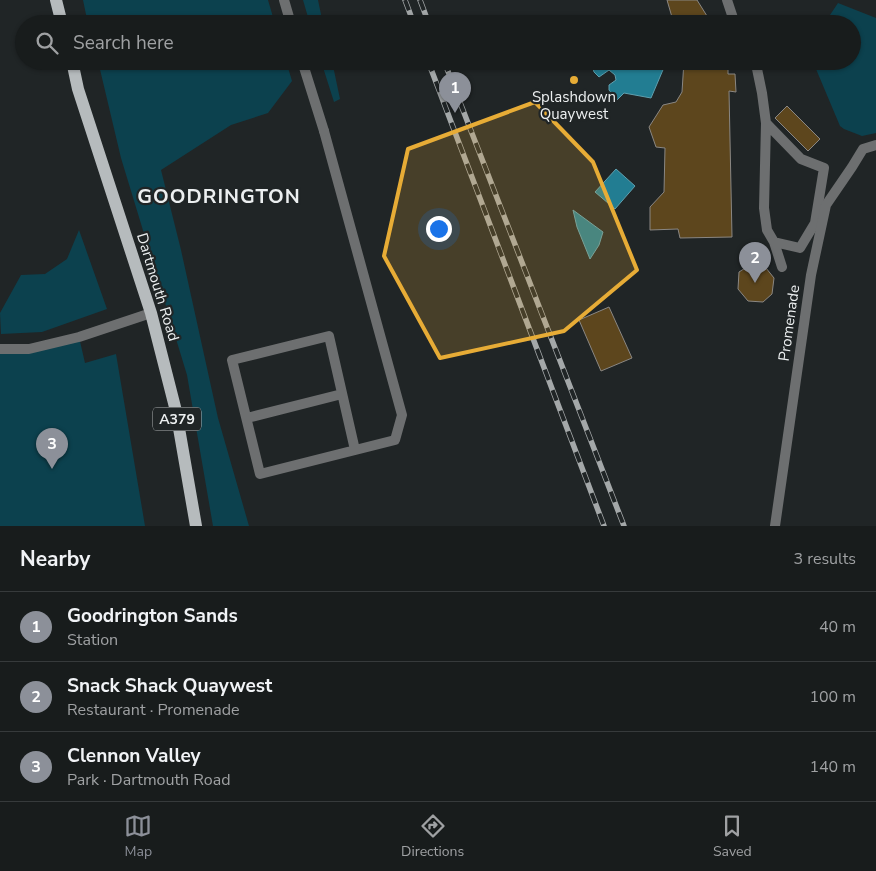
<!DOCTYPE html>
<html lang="en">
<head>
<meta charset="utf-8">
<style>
	:root { --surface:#181c1c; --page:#212525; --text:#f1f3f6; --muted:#9fa1a3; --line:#363a3b; --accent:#8c9099 }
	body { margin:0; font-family:"Nunito Sans",sans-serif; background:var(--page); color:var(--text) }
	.you { position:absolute; left:438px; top:228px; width:18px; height:18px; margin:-12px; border:4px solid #fff; border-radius:50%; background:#1a73e8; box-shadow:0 0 0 8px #1a73e833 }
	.badge { display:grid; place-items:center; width:32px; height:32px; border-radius:50%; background:var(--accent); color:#fff; font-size:16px; font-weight:700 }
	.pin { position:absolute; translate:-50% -41px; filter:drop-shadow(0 1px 2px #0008) }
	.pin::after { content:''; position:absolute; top:26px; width:18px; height:15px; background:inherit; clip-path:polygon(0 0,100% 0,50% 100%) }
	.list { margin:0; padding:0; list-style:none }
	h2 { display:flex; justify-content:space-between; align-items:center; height:65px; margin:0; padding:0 20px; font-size:21px }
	h2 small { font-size:16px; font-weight:400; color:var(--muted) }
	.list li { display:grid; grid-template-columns:32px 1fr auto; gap:15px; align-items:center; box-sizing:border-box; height:70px; padding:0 20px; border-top:1px solid var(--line) }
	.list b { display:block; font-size:19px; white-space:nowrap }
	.list p { margin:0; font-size:16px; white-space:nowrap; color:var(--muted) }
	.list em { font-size:16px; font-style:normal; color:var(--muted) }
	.icon { flex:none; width:28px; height:28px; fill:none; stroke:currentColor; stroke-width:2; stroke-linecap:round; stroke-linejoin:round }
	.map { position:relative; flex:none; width:876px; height:526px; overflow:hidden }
	.search { position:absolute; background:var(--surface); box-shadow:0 1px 4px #0004; left:15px; right:15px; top:15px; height:55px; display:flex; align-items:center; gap:12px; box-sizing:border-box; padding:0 18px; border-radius:28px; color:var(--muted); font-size:19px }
	.sheet { height:275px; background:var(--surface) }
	nav { display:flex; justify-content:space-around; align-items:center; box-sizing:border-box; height:70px; border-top:1px solid var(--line); background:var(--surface); font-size:14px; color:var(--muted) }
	nav a { display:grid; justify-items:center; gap:2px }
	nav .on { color:var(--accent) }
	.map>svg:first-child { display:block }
	.green { fill:#0c414e }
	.water { fill:#227d92; stroke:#5f9fae }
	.building { fill:#5d461d; stroke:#8a8783 }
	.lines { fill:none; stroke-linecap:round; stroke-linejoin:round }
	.service { stroke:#6d6f70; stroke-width:10 }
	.pedestrian { stroke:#6d6f70; stroke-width:10 }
	.minor { stroke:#6d6f70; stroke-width:10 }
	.primary { stroke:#b6bbbd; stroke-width:12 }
	.rail-casing { stroke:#a4a8a9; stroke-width:5.5 }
	.rail { stroke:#202526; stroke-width:4; stroke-dasharray:11; stroke-linecap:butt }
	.marked { fill:#e7ac36; fill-opacity:0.2; stroke:#e7ac36; stroke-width:4; stroke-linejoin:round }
	.poi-dot { fill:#e7ac36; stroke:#202526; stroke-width:2 }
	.labels { text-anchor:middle; stroke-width:4.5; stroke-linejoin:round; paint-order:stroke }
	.shield { fill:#202526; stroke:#afb2b3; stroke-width:1 }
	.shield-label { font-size:14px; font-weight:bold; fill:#eceff0 }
	.poi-label { font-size:15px; fill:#eceff0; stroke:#202526 }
	.street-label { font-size:15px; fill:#eceff0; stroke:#202526 }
	.district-label { font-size:20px; font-weight:bold; letter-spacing:1px; fill:#eceff0; stroke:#202526 }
</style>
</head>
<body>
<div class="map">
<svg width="876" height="526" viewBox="0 0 876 526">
	<rect width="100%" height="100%" fill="#202526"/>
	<path class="green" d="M83 0H268L275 24H88Z
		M303 0H318L323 24H310Z
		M838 3 876 18V133L862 136 844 129 840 126 816 69 821 61H852V24H824Z
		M98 61H286L292 81 268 113 231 125 161 170 181 250 218 418 249 526H213L187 375 121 158Z
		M321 61H332L340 99 334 102Z
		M79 230 107 309 42 332 1 334 0 313 21 275 45 274 67 259Z
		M79 337 85 363 116 354 145 526H0V349Z"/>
	<path class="water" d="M591 61H624L634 67 639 61H656L665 65 651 98 624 93 617 100 609 90V85L616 80 615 75 609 70 599 77 594 72Z
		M616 169 635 186 615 209 595 192Z
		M573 210 603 232 599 245 590 259 577 227Z"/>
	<path class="building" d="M667 0H697L712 24H674Z
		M684 61H728V74H735L736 92 729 91 732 237 680 238 678 229 650 230V207L664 192 665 148 656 147 649 127 663 105 676 102 682 92Z
		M787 106 820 139 808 151 775 118Z
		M750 265 766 268 774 278 772 294 763 302 748 301 738 289 739 272Z
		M609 307 632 358 601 371 579 320Z"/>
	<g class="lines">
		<path class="service" d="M727 0 735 24
			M754 61 756 64 762 93 766 123 764 208 767 230 774 242 800 248 815 223 824 168 801 159 766 123
			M324 131 402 415 395 440 260 474 232 360 329 336 355 450
			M774 242 782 267
			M0 349H29L79 337 151 313
			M247 418 342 394"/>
		<path class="pedestrian" d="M775 526 811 275 826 205 852 167 863 149 876 145"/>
		<path class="minor" d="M284 0 291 24
			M302 61 324 131"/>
		<path class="primary" d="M56 0 62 24
			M72 61 78 89 151 313 176 411 196 526"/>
		<defs>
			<path id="rail" d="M405 0 414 24
				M420 0 429 24
				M428 61 604 526
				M444 61 624 526"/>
		</defs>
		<use href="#rail" class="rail-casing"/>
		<use href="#rail" class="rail"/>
	</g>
	<path class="marked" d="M535 102 593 162 637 270 564 331 440 358 384 256 408 149Z"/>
	<circle class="poi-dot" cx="574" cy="80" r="5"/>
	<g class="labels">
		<rect class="shield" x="153" y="407.5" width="48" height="23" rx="4"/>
		<g class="shield-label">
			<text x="177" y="424">A379</text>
		</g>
		<g class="poi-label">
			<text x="574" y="102">Splashdown<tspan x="574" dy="17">Quaywest</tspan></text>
		</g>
		<g class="street-label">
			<text transform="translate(158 287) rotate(73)" y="5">Dartmouth Road</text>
			<text transform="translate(789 323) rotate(-82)" y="5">Promenade</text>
		</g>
		<g class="district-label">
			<text x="219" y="203">GOODRINGTON</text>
		</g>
	</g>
</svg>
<div class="you"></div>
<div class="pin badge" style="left:455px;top:113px">1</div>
<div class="pin badge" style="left:755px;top:283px">2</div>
<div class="pin badge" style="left:52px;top:469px">3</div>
<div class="search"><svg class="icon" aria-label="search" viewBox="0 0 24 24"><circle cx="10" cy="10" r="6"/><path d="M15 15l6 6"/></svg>Search here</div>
</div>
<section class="sheet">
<h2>Nearby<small>3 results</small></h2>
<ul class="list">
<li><span class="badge">1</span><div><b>Goodrington Sands</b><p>Station</p></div><em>40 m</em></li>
<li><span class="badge">2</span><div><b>Snack Shack Quaywest</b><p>Restaurant · Promenade</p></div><em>100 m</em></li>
<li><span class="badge">3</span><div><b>Clennon Valley</b><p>Park · Dartmouth Road</p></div><em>140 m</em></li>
</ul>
</section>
<nav>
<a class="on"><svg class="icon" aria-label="map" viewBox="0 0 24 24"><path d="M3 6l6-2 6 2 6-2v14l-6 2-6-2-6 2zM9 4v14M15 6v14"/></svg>Map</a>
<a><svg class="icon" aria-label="directions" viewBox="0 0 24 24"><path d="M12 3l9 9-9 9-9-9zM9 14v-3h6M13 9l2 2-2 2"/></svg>Directions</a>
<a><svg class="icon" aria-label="saved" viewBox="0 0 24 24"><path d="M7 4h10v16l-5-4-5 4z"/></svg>Saved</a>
</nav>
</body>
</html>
